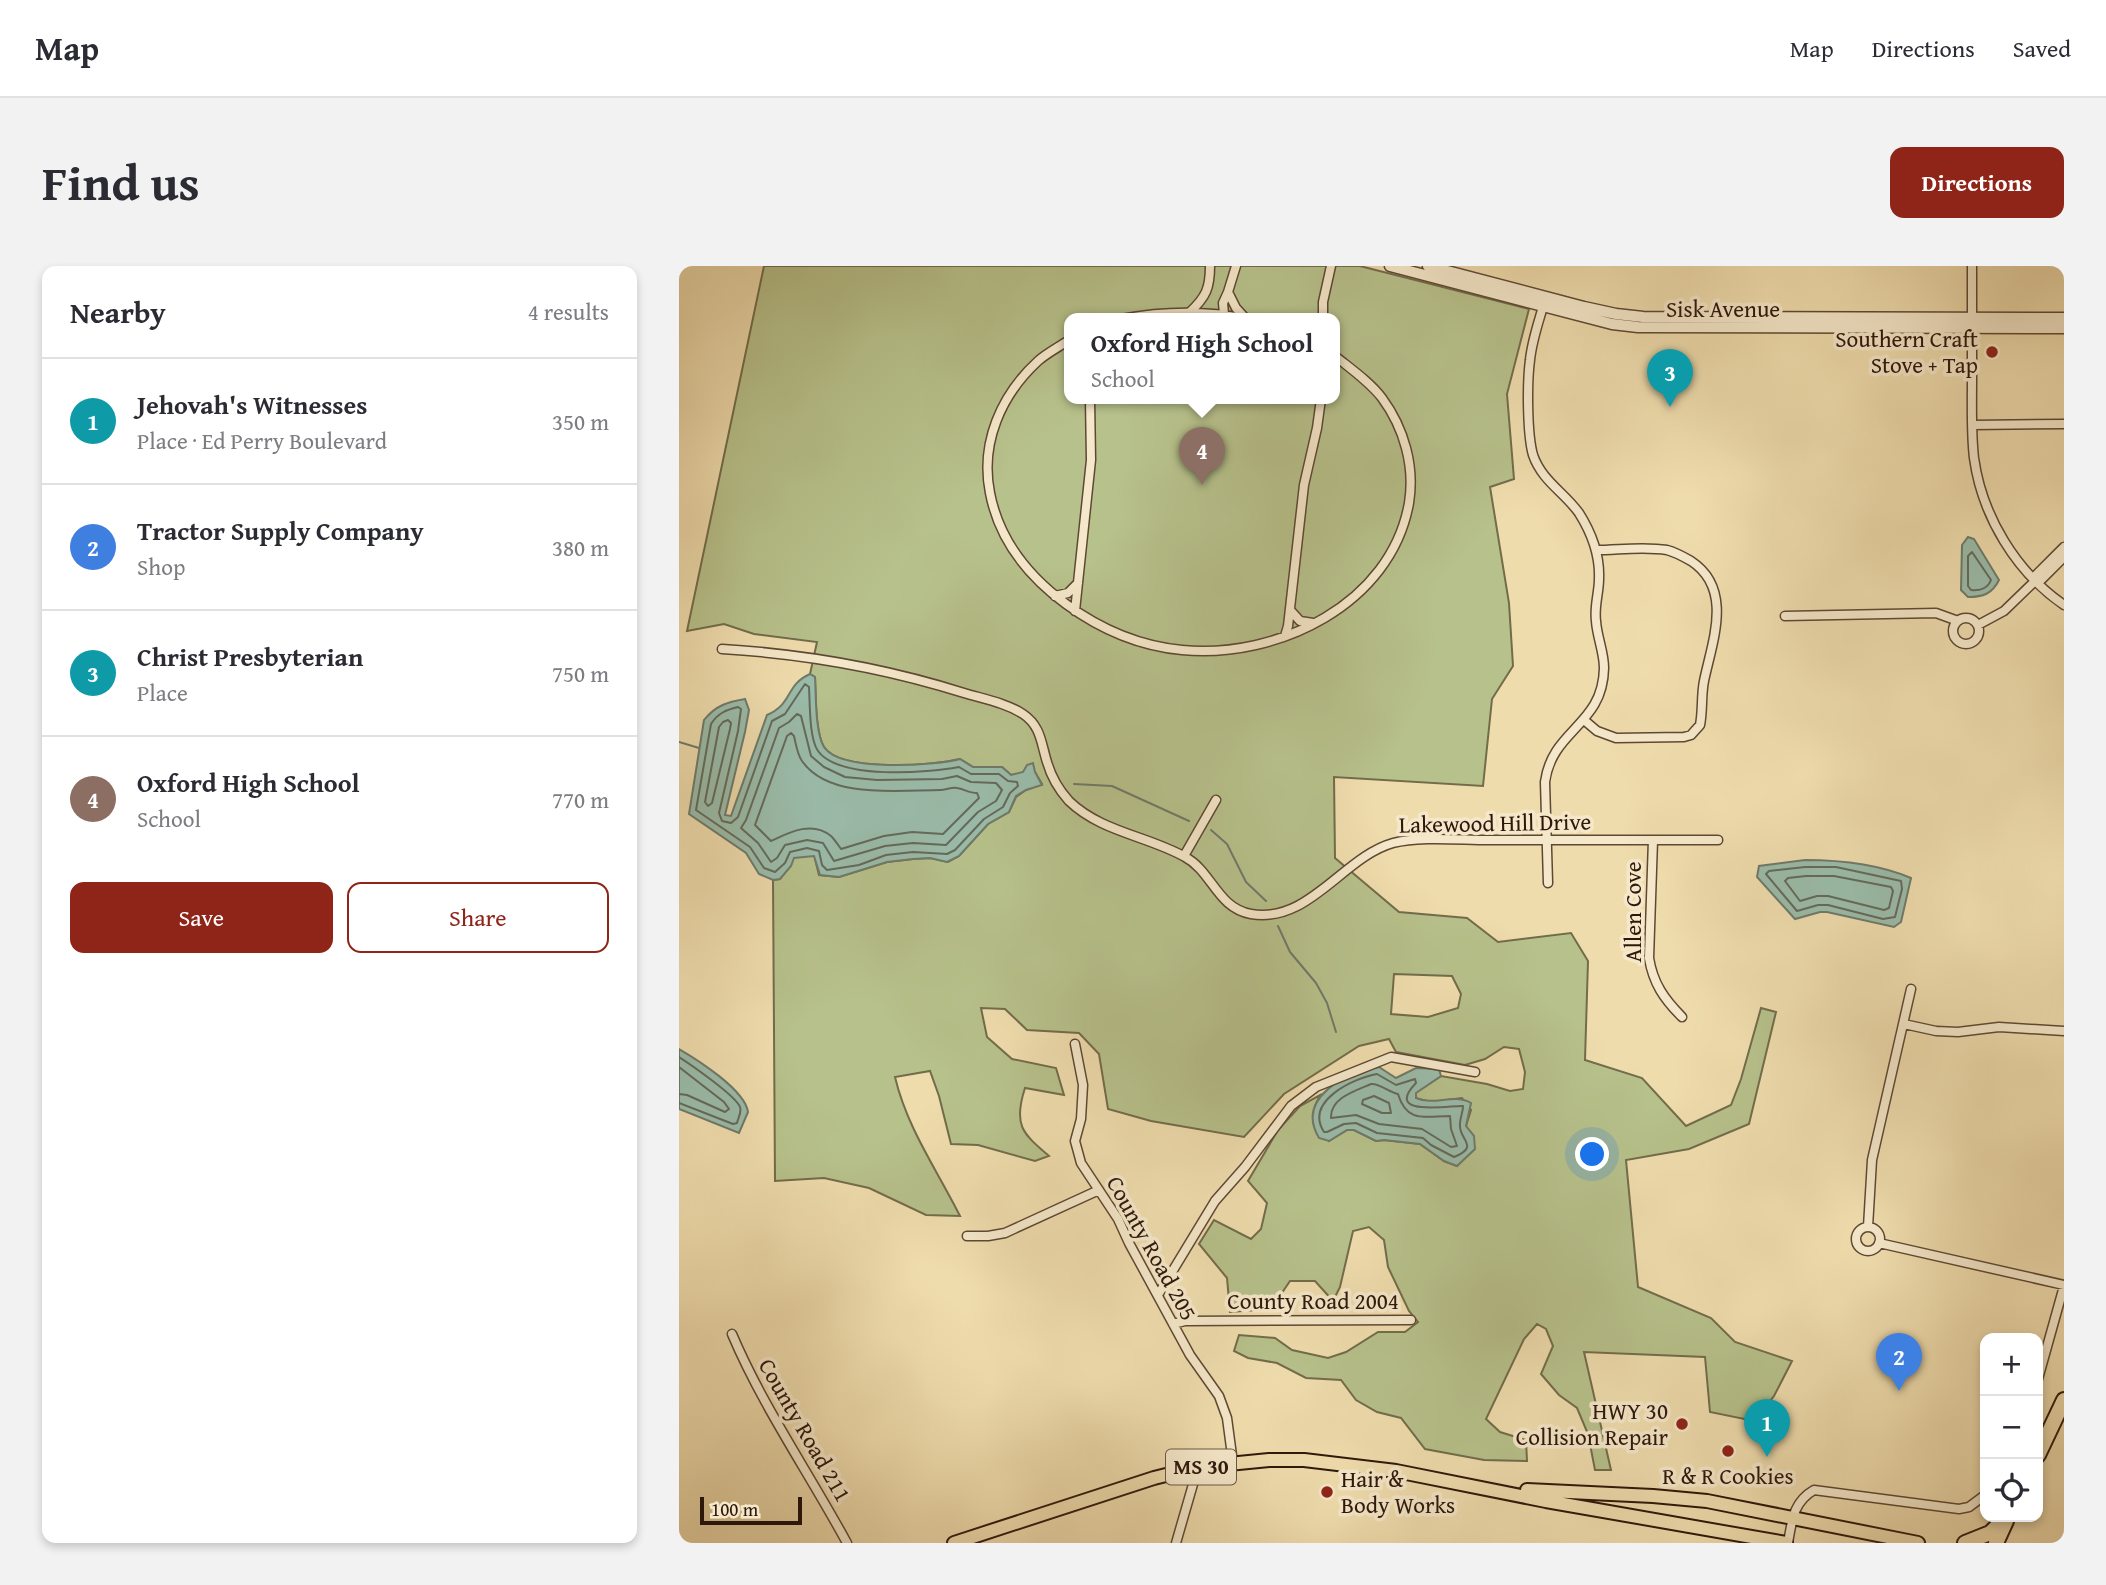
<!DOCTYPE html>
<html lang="en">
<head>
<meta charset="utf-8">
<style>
	:root { --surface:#fff; --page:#f2f2f3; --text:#2b2b33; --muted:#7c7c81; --line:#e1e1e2; --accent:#8f2418 }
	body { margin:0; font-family:"Gentium Book Plus",serif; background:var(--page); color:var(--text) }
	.controls { position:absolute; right:21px; bottom:21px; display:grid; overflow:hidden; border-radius:14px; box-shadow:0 4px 10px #0003 }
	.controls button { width:63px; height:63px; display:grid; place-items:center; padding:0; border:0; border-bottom:2px solid var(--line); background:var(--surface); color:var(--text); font:35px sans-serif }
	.scale { position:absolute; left:21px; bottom:18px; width:102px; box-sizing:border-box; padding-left:7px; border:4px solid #2e170b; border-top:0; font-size:19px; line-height:24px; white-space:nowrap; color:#2e170b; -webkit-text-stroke:5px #f5e8ca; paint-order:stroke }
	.you { position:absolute; left:914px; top:889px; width:24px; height:24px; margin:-18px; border:5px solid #fff; border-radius:50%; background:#1a73e8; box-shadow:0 0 0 10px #1a73e833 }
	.badge { display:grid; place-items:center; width:46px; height:46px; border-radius:50%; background:var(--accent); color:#fff; font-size:23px; font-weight:700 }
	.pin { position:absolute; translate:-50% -58px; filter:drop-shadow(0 2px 4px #0008) }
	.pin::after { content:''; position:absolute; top:37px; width:24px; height:21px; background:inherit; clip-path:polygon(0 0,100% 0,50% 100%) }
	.popup { position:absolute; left:385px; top:47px; width:276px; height:91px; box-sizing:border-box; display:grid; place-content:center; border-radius:14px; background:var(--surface); filter:drop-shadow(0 2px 5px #0005); font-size:23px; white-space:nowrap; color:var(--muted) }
	.popup b { font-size:26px; color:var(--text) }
	.popup::after { content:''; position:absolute; left:50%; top:100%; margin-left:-14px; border:14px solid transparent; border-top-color:var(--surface) }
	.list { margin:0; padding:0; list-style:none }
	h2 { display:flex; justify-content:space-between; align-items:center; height:91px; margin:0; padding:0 28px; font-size:30px }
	h2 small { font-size:23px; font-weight:400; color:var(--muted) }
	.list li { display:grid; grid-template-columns:46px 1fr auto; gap:21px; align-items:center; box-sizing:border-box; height:126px; padding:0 28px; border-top:2px solid var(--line) }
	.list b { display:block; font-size:26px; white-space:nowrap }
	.list p { margin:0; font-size:23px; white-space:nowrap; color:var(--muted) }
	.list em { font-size:23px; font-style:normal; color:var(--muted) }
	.actions { display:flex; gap:14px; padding:21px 28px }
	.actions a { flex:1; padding:16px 0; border:2px solid var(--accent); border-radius:14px; text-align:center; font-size:24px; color:var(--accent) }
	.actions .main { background:var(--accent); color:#fff }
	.icon { flex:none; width:38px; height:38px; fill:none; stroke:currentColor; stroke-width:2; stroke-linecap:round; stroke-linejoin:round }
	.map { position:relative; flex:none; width:1385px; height:1277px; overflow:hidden; border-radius:14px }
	header { display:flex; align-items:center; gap:42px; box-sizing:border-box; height:98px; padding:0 35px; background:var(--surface); border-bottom:2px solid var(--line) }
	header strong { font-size:33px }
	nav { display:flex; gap:38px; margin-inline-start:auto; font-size:24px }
	.intro { display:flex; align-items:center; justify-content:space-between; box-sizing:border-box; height:168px; padding:0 42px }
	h1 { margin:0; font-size:49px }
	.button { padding:18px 32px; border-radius:14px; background:var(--accent); color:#fff; font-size:24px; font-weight:700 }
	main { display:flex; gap:42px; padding:0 42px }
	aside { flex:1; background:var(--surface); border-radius:14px; box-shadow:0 4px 10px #0003 }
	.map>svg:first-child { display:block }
	.green { fill:#b7c18b; stroke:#726c4b; stroke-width:2; fill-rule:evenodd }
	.water { fill:#9abcaa; stroke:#6f7a6a; stroke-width:2 }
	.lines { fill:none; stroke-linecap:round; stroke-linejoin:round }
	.shore { stroke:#646a5a; stroke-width:2 }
	.stream { stroke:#6f7a6a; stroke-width:2 }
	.minor-casing { stroke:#5e4834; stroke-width:11 }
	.tertiary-casing { stroke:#5e4834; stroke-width:13 }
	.primary-casing { stroke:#2e170b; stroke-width:16 }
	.motorway-casing { stroke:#2e170b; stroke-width:18 }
	.minor { stroke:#f5e8ca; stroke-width:8 }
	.tertiary { stroke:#f5e8ca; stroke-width:10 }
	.primary { stroke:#efdcad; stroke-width:12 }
	.motorway { stroke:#efdcad; stroke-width:14 }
	.poi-dot { fill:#8f2418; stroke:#f5e8ca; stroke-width:2.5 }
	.labels { text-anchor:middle; stroke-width:7; stroke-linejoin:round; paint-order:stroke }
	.shield { fill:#f5e8ca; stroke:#6a5644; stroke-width:2 }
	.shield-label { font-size:21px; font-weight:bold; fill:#2e170b }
	.street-label { font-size:23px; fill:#2e170b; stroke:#f5e8ca }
	.poi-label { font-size:23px; fill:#2e170b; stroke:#f5e8ca; text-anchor:end }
</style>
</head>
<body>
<header>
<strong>Map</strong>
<nav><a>Map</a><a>Directions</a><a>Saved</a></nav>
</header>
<div class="intro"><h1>Find us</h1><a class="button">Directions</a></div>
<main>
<aside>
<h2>Nearby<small>4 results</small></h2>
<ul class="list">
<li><span class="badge" style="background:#0f9aa8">1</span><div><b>Jehovah's Witnesses</b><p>Place · Ed Perry Boulevard</p></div><em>350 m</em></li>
<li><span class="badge" style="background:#3f7fe0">2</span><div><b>Tractor Supply Company</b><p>Shop</p></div><em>380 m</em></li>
<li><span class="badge" style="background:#0f9aa8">3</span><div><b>Christ Presbyterian</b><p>Place</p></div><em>750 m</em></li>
<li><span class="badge" style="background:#8d6e63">4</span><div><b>Oxford High School</b><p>School</p></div><em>770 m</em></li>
</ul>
<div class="actions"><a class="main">Save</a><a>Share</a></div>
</aside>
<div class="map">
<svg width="1385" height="1277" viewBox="0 0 1385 1277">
	<rect width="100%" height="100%" fill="#efdcad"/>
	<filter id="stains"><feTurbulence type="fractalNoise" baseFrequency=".00286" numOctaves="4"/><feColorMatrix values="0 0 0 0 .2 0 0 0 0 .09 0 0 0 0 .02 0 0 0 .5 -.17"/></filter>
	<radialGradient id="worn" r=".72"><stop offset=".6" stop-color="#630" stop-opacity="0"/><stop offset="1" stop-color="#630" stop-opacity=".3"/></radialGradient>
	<path class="green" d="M85 0H681L850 43 828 128 835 213 811 221 830 337 834 400 813 433 804 520 655 511 656 592 720 646 788 652 819 676 892 667 909 695 906 794 963 812 1007 860 1052 839 1062 813 1082 742 1097 746 1070 858 1010 883 947 894 959 1021 1032 1052 1056 1076 1113 1095 1095 1130 1075 1155 1031 1146 1026 1091 905 1086 932 1204H916L909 1168 898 1142 880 1129 862 1108 874 1080 867 1063 858 1058 845 1073 807 1153 821 1166 847 1174 848 1195 805 1194 746 1183 722 1152 698 1146 677 1134 662 1114 627 1112 598 1097 569 1092 555 1085 560 1069 596 1072 613 1084 649 1092 667 1086 699 1066H726L739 1056 730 1045 709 1001 705 974 690 961 674 965 661 1021 654 1035 636 1015H611L592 1043 551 1046 548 1012 520 978 535 954 572 973 582 963 588 937 569 915 599 864 621 840 641 829 636 840 650 875 668 864H675L697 875 705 874 741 878 765 895 778 900 790 866 787 860 792 844 783 832 752 836 736 832V827L762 810 808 818 831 825 844 823 846 806 840 783 825 781 806 793 786 799 717 786 710 773 680 780 605 828 565 871 472 855 429 843 420 788 400 767 348 764 326 743 302 742 308 771 333 793 377 802 385 829 346 822C334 859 343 867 370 890L356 895 299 879 272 878 260 830 251 805 216 811C228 862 258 904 281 950L247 949 190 922 145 912 96 915 94 614 101 613 115 591 135 589 140 609 160 611 208 596 234 593 251 592 269 596 280 590 309 558 330 546 337 531 347 524 363 518 356 506 332 509 323 501H294L281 493C255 500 161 506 145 481 136 467 137 427 136 411L131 408 138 376 75 368 45 358 8 365ZM390 53H656V133H390ZM715 708 773 710 782 728 779 742 749 751 712 748Z"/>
	<path class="water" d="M1289 271 1295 273 1320 314C1313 328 1304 331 1289 331L1282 324 1283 279Z
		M131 408 136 411C137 427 136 467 145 481 161 506 255 500 281 493L294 501H323L332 509 344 506 348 499 354 497 356 506 363 519 347 524 337 530 330 546 309 558 280 590 268 596 251 592 234 593 208 596 160 611 141 609 135 590 115 592 112 600 101 613 94 614 80 608 67 587 10 548 25 454C37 439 49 436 66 433L70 444 66 466 46 549 52 550 88 449C114 438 106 419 131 408Z
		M1126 594C1161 594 1199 598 1232 612L1222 656 1215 661 1148 646H1141L1116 653 1078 611 1080 600Z
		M0 783C19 794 66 824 69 846L60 867 0 843Z
		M700 801 717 812 737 802 760 803 762 810 737 827V832C755 840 775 827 792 837L787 860 795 870 796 883 778 900 765 895 741 878 705 874 697 875 675 864H668L650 875 640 872C616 832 667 806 700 801Z"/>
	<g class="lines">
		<path class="shore" d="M1293 286 1312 314C1309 322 1301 325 1292 324L1289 320V290Z
			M126 418 130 421C131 437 130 472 139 485 160 514 249 507 280 501L292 508H320L329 515 338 516 339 520 331 527 324 541 305 553 276 584 268 588 234 586 207 589 180 599 148 604 143 599 140 585 128 582 111 586 106 597 96 606 85 602 71 581 17 544 32 458C39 447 47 444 59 441L62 443 59 465 40 547 43 555 52 557 59 551 93 455 106 448Z
			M118 448 122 450 132 490 145 501 166 511 198 514 263 513 278 510 292 516 317 517 323 524 317 535 299 546 267 579 234 577 206 580 155 595 144 577 128 574 106 579 98 592 92 596 79 577 62 562 67 554 100 462 110 456Z
			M49 454 52 457 51 463 33 537 29 540 26 536 40 461 44 456Z
			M112 467 115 470C117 478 118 488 123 495 150 534 221 524 262 524 266 524 273 521 278 522 285 523 290 527 298 527L300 532 264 568 233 566 205 570 162 583C159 579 156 574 152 570 133 554 109 567 92 575L76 559 108 470Z
			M1126 601H1157L1222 615 1223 623 1216 651 1204 653 1149 639H1139L1118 645 1087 608 1090 605Z
			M1127 610H1155L1212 621 1214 625 1210 642 1205 644 1149 630H1138L1121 635 1106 615 1109 612Z
			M0 791C11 798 57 830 61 841 63 846 59 852 58 857L54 858 0 837
			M0 801 45 836 50 843 46 846 8 829 0 828
			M698 808 717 819 736 813 737 817C703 852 773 839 784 840 784 847 781 851 781 858 779 874 802 880 775 891L752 879 744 872 698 867 677 857 665 858 648 866H645C625 835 675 812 698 808Z
			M692 818C700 817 710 826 719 828 728 858 747 850 771 850L772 863 778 880 772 881 743 863 700 858 677 849 652 852C651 832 676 825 692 818Z
			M695 830 710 837 712 847H703L683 838 684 834Z"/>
		<path class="stream" d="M0 476 20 482
			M395 518 433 520 510 555
			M532 564 548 578 567 616 587 635
			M599 660 611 686 637 717 648 737 657 766"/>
		<defs>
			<path id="minor" d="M557 0 549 26 557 42 567 53
				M1293 0C1293 37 1293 75 1293 112 1293 139 1292 166 1295 192 1303 250 1337 306 1385 339
				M865 37C860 55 853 74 851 94 848 116 848 168 854 189 863 215 885 226 900 247 912 266 921 290 920 313 920 327 915 340 917 355 918 371 925 386 925 402 924 460 873 463 866 516L869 617
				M511 46C527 31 531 22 531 0
				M545 48 544 37 549 26
				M442 53C484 45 526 44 568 53
				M644 53V36L652 0
				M390 74C380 81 368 87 359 95 322 129 301 177 311 227 320 274 349 310 387 338 421 363 460 380 503 384 599 393 712 338 730 237 736 200 725 162 703 132 691 116 672 103 656 90
				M1293 159 1385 158
				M1354 312 1385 281
				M1359 317 1385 291
				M376 330 389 327 399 317
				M611 344 621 355 634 357
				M396 345 412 194 411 133
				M1106 350 1257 347 1279 355
				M1274 365a13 13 0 1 1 26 0a13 13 0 1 1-26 0Z
				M1299 359 1325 345 1356 315
				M606 370 609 360 625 219 638 162 642 133
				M43 383C126 388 206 402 285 427 305 433 327 437 344 448 362 460 362 477 368 496 372 510 380 524 390 535 422 566 469 570 506 591 533 605 538 642 572 648 630 658 664 591 714 577 741 570 781 574 809 574 886 574 963 574 1039 574
				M905 454 918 465 937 472 1005 471 1012 469 1021 459C1024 444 1022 430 1025 415 1033 376 1055 323 1012 295 1005 291 996 286 988 284 965 280 939 284 917 284
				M974 574 970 692C974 717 985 733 1003 751
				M505 590 537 534
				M1225 758 1257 765 1279 766 1320 761 1385 765
				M396 778 404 819 402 853 396 875 402 897 439 953 450 977 511 1089 540 1130 548 1152 554 1197
				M1177 973a12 12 0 1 1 24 0a12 12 0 1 1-24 0Z
				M1189 961 1193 894 1232 723
				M288 970H309L326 967 420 924
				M1200 977 1385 1019
				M479 1029 536 935 566 901 612 840 637 821 712 791 796 806
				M494 1058 506 1055 732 1054
				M53 1068C84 1141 130 1207 168 1277
				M1359 1113 1385 1020
				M497 1277 519 1201
				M1109 1277C1113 1255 1114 1236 1135 1224L1280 1243 1290 1241 1306 1229"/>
			<path id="tertiary" d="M711 0 933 58 959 61 1385 62
				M749 0 905 41 937 48 964 51 1385 52"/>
			<path id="primary" d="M848 1224 974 1230 1028 1235 1239 1277
				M275 1277 475 1212 519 1201 590 1194H625L717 1205 867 1235 1107 1277"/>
			<path id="motorway" d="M1359 1189 1385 1134
				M1286 1277 1311 1267 1328 1251
				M1317 1277 1327 1255"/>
		</defs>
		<use href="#minor" class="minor-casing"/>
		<use href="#tertiary" class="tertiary-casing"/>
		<use href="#primary" class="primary-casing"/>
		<use href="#motorway" class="motorway-casing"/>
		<use href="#minor" class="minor"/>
		<use href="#tertiary" class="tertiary"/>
		<use href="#primary" class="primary"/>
		<use href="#motorway" class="motorway"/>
	</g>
	<g class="poi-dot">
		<circle cx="1313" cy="86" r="7"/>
		<circle cx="1003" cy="1158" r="7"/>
		<circle cx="1049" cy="1185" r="7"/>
		<circle cx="648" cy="1226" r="7"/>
	</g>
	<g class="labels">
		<rect class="shield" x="487" y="1183.5" width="70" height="35" rx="5"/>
		<g class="shield-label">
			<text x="522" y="1208">MS 30</text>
		</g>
		<g class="street-label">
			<text x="1044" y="51">Sisk Avenue</text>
			<text transform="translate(816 557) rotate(-1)" y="8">Lakewood Hill Drive</text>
			<text transform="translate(954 646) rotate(-90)" y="8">Allen Cove</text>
			<text transform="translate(473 982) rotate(61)" y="8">County Road 205</text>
			<text x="634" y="1043">County Road 2004</text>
			<text transform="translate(126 1164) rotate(60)" y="8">County Road 211</text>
		</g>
		<g class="poi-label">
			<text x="1299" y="81">Southern Craft<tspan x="1299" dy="26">Stove + Tap</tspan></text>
			<text x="989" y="1153">HWY 30<tspan x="989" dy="26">Collision Repair</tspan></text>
			<text x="1049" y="1218" text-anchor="middle">R &amp; R Cookies</text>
			<text x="662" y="1221" text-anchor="start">Hair &amp;<tspan x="662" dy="26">Body Works</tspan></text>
		</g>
	</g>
	<rect width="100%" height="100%" filter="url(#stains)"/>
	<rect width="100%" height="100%" fill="url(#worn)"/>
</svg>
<div class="controls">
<button>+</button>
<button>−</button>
<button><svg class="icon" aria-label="locate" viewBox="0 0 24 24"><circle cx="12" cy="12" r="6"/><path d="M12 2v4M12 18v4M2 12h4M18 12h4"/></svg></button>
</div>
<div class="scale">100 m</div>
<div class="you"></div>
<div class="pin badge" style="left:1088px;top:1191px;background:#0f9aa8">1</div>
<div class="pin badge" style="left:1220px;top:1125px;background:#3f7fe0">2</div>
<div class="pin badge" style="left:991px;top:141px;background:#0f9aa8">3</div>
<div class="pin badge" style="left:523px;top:219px;background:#8d6e63">4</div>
<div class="popup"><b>Oxford High School</b>School</div>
</div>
</main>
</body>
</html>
